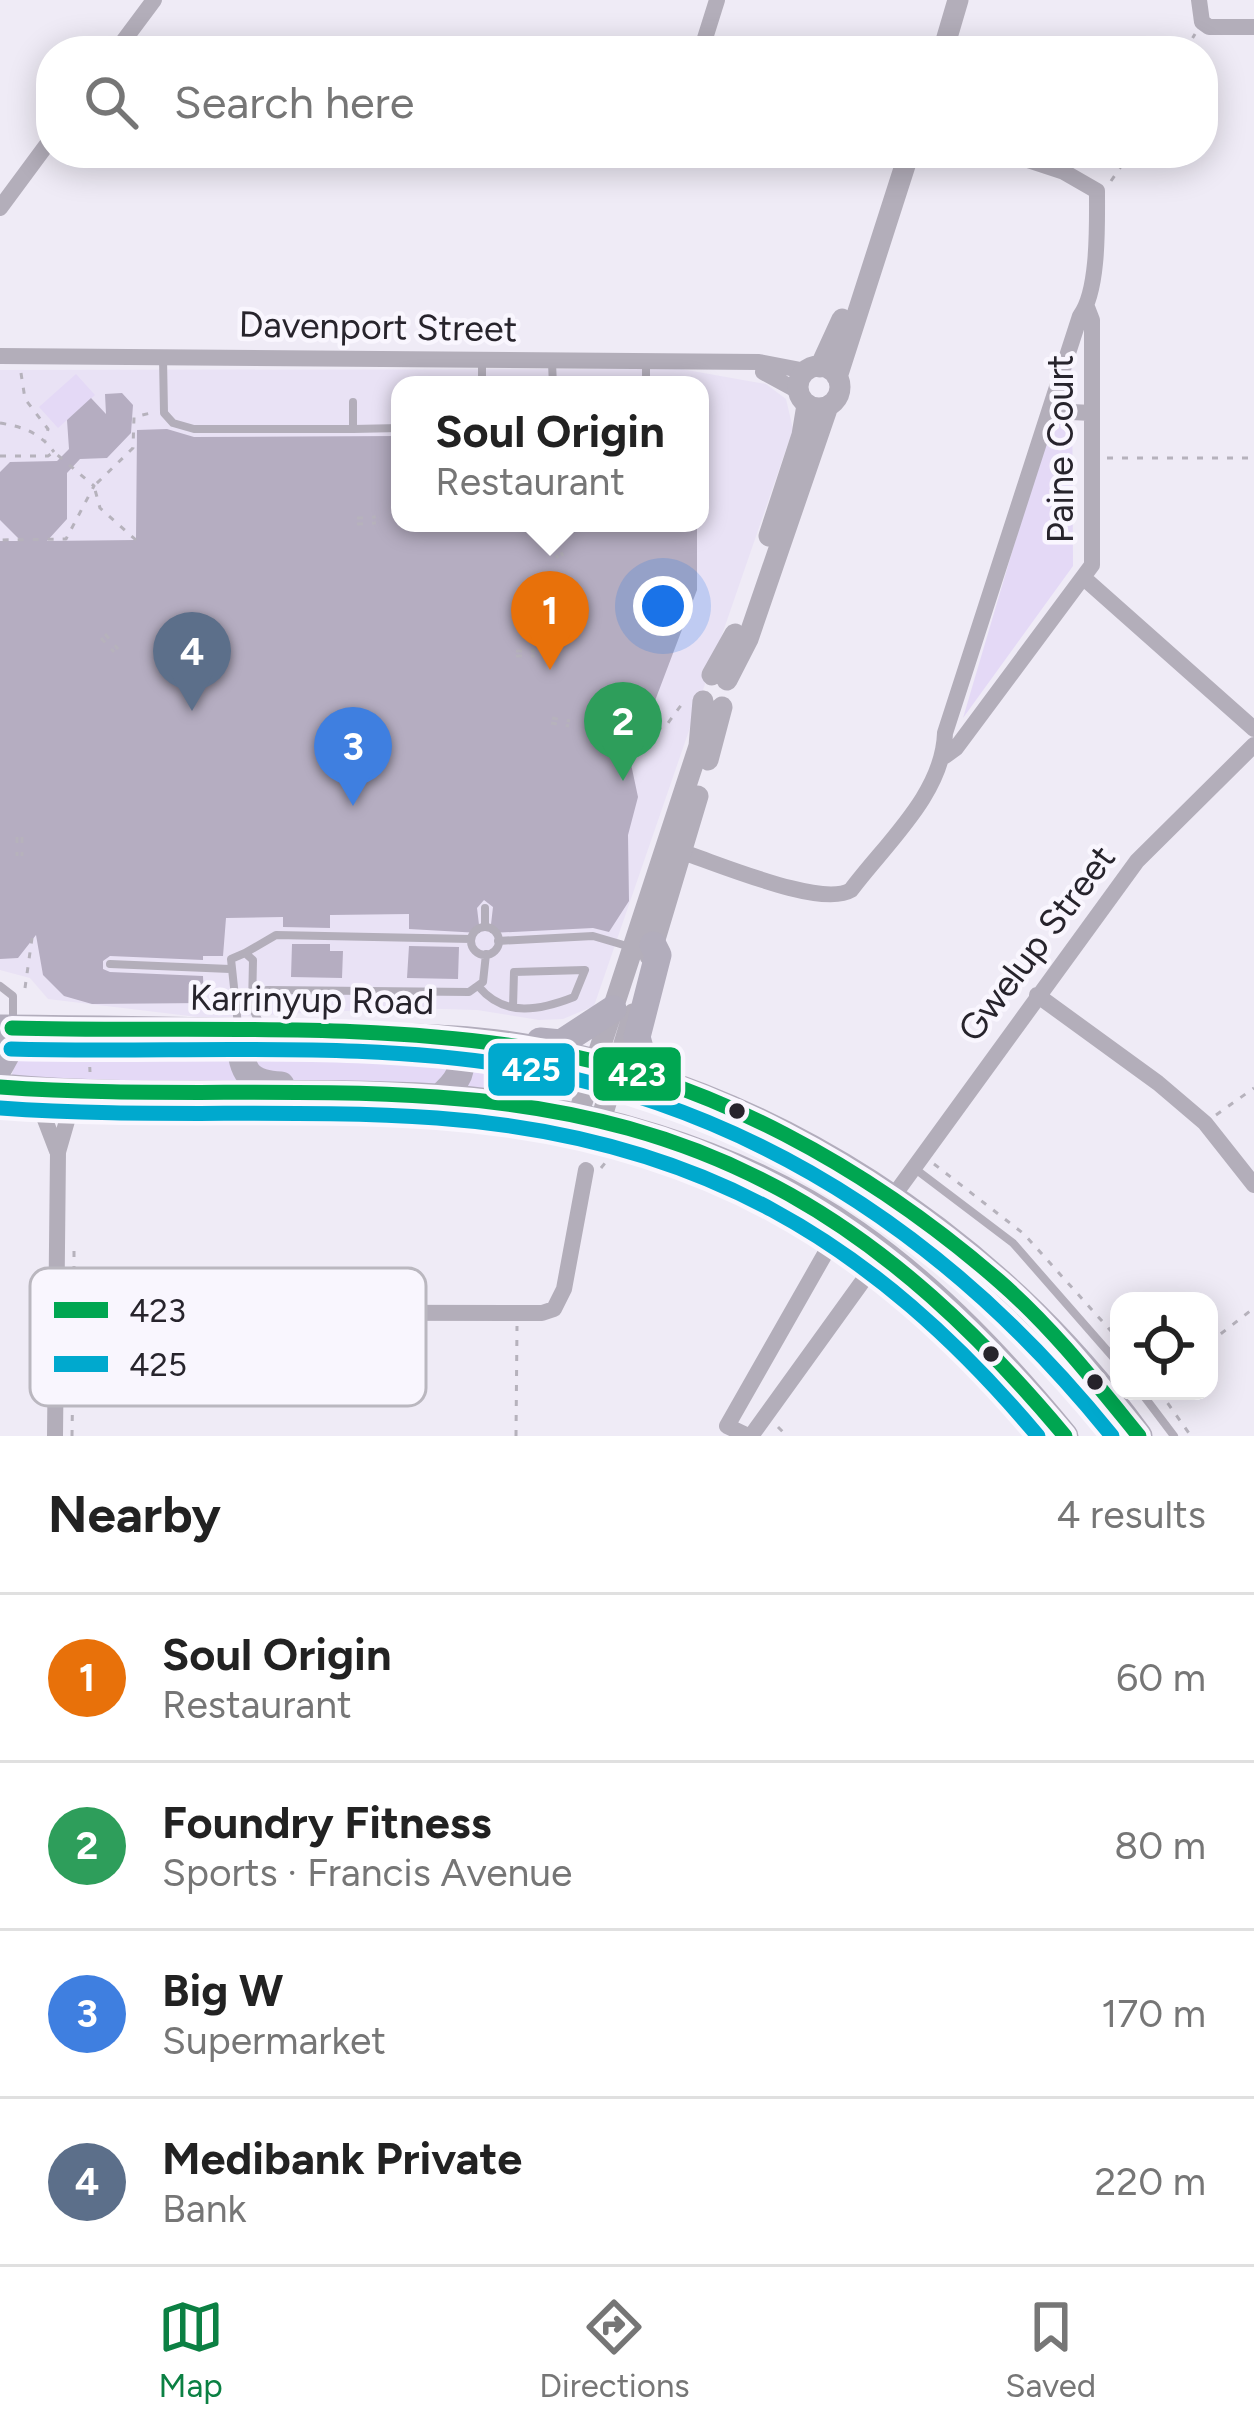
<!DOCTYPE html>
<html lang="en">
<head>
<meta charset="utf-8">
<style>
	:root { --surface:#fff; --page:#f6f6f6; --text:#222; --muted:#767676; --line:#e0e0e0; --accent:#0b8043 }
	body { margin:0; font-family:Figtree,sans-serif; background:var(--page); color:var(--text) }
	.controls { position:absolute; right:36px; bottom:36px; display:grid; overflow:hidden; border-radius:24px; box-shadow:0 6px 30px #0003 }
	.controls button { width:108px; height:108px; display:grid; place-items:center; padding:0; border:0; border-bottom:3px solid var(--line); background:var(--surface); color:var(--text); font:60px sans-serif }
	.you { position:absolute; left:663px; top:606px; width:42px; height:42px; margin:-30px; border:9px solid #fff; border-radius:50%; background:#1a73e8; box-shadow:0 0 0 18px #1a73e833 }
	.badge { display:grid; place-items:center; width:78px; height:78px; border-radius:50%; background:var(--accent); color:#fff; font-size:39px; font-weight:700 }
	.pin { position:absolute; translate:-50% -99px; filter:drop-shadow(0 3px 6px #0008) }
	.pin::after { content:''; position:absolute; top:63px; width:42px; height:36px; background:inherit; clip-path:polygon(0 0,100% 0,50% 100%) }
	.popup { position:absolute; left:391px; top:376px; width:318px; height:156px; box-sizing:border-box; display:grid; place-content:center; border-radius:24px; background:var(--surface); filter:drop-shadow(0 3px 9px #0005); font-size:39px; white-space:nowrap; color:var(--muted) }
	.popup b { font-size:45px; color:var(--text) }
	.popup::after { content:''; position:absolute; left:50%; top:100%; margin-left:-24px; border:24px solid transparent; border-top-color:var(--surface) }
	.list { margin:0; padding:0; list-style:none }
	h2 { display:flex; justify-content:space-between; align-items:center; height:156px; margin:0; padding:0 48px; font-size:51px }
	h2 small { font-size:39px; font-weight:400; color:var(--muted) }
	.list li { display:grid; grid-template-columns:78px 1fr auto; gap:36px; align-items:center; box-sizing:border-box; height:168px; padding:0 48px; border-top:3px solid var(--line) }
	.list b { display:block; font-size:45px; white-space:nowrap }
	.list p { margin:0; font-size:39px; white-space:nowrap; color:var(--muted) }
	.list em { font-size:39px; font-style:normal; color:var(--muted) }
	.icon { flex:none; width:66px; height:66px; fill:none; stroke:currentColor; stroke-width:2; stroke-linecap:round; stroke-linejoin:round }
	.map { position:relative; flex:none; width:1254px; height:1436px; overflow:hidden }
	.search { position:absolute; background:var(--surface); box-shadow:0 6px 30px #0003; left:36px; right:36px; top:36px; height:132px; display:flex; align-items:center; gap:30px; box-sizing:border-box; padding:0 42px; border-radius:48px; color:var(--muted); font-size:45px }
	.sheet { height:828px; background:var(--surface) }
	nav { display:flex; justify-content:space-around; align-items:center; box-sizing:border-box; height:168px; border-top:3px solid var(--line); background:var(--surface); font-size:33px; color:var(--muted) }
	nav a { display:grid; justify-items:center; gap:6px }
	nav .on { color:var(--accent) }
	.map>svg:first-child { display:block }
	.built { fill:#e9e2f5; fill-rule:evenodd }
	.green { fill:#e4d9f6 }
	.building { fill:#b5adc1 }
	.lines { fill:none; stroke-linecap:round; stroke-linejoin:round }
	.path { stroke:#b6b2bc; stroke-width:3; stroke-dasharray:6 9; stroke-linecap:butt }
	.service { stroke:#b3aeba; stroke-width:8 }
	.minor { stroke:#b3aeba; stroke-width:16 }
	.tertiary { stroke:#b3aeba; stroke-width:21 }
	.trunk { stroke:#b2adbc; stroke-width:27 }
	.bus-1-casing { stroke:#f9f6fe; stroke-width:24 }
	.bus-2-casing { stroke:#f9f6fe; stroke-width:24 }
	.bus-1 { stroke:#00a651; stroke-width:15 }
	.bus-2 { stroke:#00a9ce; stroke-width:15 }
	.bus-dot { fill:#27242c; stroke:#f9f6fe; stroke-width:4.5 }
	.labels { text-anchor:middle; stroke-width:9; stroke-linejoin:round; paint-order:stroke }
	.street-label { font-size:36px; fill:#27242c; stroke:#f9f6fe }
	.key { fill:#f9f6fe; stroke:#bab7bf; stroke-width:3 }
	.key-label { font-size:33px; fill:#27242c }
	.line-badge { stroke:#f9f6fe; stroke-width:4.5 }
	.badge-label { font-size:33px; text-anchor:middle; font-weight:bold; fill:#fff }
</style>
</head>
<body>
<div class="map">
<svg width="1254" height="1436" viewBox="0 0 1254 1436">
	<rect width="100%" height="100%" fill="#efebf6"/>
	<path class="built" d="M681 369 766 384 786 399 793 429 594 1006 563 1019 539 1020 477 1010 407 1008 206 1018 48 999 30 978 0 970V370ZM400 385H700V523H400Z"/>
	<path class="green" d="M1072 349 1073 566 963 718Z
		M76 374 95 395 58 428 39 407Z
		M20 1042 231 1054 245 1087 10 1082Z
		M251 1055H441L578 1075 568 1099 542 1102 259 1079Z"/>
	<path class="building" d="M122 393 133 405 131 433 107 458 80 459 67 473V519L47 541 136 540 137 430 167 429 194 437 400 436V523H697V590L631 764 638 797 628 835 629 901 609 932 593 928 490 933 493 907 484 900 477 908 480 933 409 929V914L330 915V928L283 927V917L226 918 223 956H203V960L110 956 103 961V969L110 972 203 976 204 1003 92 1004 64 996 43 975 36 935 18 958 0 959V541H21L0 520V472L10 462 57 461 69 449 67 420 91 398 106 414 105 394Z
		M292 944H330V951H343L342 978 291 977Z
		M409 946 459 947 458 979 407 978Z"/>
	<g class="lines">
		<path class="path" d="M1185 51 1195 34
			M1111 181 1130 153
			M21 373 25 399 48 429 45 440
			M0 423C23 427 39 432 54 452
			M0 456H48L54 452 94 486 66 539 0 540
			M1107 458H1254
			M357 518 376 517
			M357 524 376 523
			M554 539 563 556
			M136 540 100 508 94 486 133 448 134 417 155 412
			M549 542 558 558
			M105 634 118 649
			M101 638 114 652
			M516 651H535
			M516 656H535
			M552 718 570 721
			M551 723 569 726
			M641 733 665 727 685 700
			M17 837V856
			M22 837V856
			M25 988 32 938
			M89 1052 90 1072
			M0 1114 22 1113
			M1216 1115 1254 1088
			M934 1164 1024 1234 1119 1340
			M601 1168 617 1148
			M729 1189 815 1237
			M74 1251V1277L80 1294
			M1209 1343 1254 1308
			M73 1347 80 1328
			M1159 1391 1191 1436
			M778 1427 787 1436
			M72 1436 73 1368
			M516 1436 517 1326"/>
		<path class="service" d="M163 358 164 413 173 423 194 429H353V402
			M552 363 553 385
			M482 385V364
			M646 385V364
			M353 429 400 428
			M485 908V927
			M471 941a14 14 0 1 1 28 0a14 14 0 1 1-28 0Z
			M498 941 593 936 627 946
			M245 953 276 935 471 939
			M110 964 230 969
			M0 986 13 996V1020
			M479 987C505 1018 541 1010 574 997L585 970 514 972 513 1007
			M267 990 469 992 483 982 486 954
			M238 1025 231 959 245 953 253 960 252 1007 260 1024
			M914 1168 1013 1243 1119 1364
			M1140 1391 1174 1436"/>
		<path class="minor" d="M1199 0 1202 22 1209 27H1254
			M116 51 154 0
			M701 51 717 0
			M0 208 51 139
			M0 356 759 362 806 371
			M763 372 798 391
			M1050 411 1092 413
			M1085 579 1254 729
			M945 756 956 748 1092 565V320L1087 307
			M673 849C711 860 820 909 851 890 886 843 943 794 945 733L1080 316C1099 291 1097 224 1097 191L1064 172 1007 153
			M1037 995 1158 1083 1205 1123 1254 1185
			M34 1091 57 1151
			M892 1198 1137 861 1254 745
			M56 1312 542 1313 554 1309 564 1289 586 1170
			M55 1436 58 1152 75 1093
			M748 1436 727 1426 842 1224
			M751 1436 883 1253"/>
		<path class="tertiary" d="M943 51 958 0
			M798 387a21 21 0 1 1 42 0a21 21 0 1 1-42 0Z
			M820 367 842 319
			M837 377 909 153
			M769 536 802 435 807 405
			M712 675 735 634
			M727 680 748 639 828 406
			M708 760 722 707
			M650 956 698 796
			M577 1118 699 746 703 701
			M600 1123 633 1014"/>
		<path class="trunk" d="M653 945 658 955 637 1037 643 1059 662 1084
			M0 1028C109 1029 218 1030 327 1034 393 1037 459 1036 525 1047 769 1089 995 1237 1139 1436
			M239 1032C242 1067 242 1083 281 1085
			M540 1041 561 1043 613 1009
			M433 1046 455 1047C468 1069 457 1082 440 1097
			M0 1066 11 1046 12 1028
			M0 1087C145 1101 292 1088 437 1097 582 1106 737 1150 857 1234 936 1289 1004 1362 1065 1436"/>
		<defs>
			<path id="bus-1" d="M12 1028C187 1033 366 1020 540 1050 710 1079 870 1169 999 1281 1052 1327 1095 1382 1139 1436
				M0 1087C146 1098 292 1087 437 1097 717 1116 888 1225 1065 1436"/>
			<path id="bus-2" d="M11 1049C182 1054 373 1038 540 1071 776 1119 963 1251 1112 1436
				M0 1108C146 1119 292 1108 437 1118 697 1137 872 1239 1038 1436"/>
		</defs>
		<use href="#bus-1" class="bus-1-casing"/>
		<use href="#bus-2" class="bus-2-casing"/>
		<use href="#bus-1" class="bus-1"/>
		<use href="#bus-2" class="bus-2"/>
	</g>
	<g class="bus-dot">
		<circle cx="737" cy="1111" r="10"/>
		<circle cx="991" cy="1354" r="10"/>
		<circle cx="1095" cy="1382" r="10"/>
	</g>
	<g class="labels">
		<g class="street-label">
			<text transform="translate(378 326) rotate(1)" y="13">Davenport Street</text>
			<text transform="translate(1060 449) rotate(-90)" y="13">Paine Court</text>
			<text transform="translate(1036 943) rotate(-53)" y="13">Gwelup Street</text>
			<text transform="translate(312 999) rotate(1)" y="13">Karrinyup Road</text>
		</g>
	</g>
	<rect x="30" y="1268" width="396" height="138" rx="18" class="key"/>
	<rect x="54" y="1302" width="54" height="16" fill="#00a651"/>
	<rect x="54" y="1356" width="54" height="16" fill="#00a9ce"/>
	<g class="key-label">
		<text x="129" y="1322">423</text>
		<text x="129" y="1376">425</text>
	</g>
	<g class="line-badge">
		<rect x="486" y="1041" width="91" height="57" rx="12" fill="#00a9ce"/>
		<rect x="591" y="1045" width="92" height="58" rx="12" fill="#00a651"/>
	</g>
	<g class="badge-label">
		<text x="531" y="1081">425</text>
		<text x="637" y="1086">423</text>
	</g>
</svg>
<div class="controls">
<button><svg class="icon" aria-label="locate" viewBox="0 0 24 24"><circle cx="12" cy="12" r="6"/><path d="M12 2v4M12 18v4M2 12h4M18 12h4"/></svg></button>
</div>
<div class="you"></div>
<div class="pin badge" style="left:550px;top:670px;background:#e8710a">1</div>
<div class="popup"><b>Soul Origin</b>Restaurant</div>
<div class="pin badge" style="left:623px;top:781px;background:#2e9e5b">2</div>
<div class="pin badge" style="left:353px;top:806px;background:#3f7fe0">3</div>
<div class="pin badge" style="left:192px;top:711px;background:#5c6f8a">4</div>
<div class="search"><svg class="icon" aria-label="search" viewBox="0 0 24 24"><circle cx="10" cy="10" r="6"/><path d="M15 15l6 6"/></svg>Search here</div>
</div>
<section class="sheet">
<h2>Nearby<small>4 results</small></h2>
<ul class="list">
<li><span class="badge" style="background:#e8710a">1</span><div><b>Soul Origin</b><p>Restaurant</p></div><em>60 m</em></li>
<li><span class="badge" style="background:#2e9e5b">2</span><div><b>Foundry Fitness</b><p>Sports · Francis Avenue</p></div><em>80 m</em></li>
<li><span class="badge" style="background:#3f7fe0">3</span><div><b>Big W</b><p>Supermarket</p></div><em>170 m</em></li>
<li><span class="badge" style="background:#5c6f8a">4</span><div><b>Medibank Private</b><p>Bank</p></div><em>220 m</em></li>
</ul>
</section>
<nav>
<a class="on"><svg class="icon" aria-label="map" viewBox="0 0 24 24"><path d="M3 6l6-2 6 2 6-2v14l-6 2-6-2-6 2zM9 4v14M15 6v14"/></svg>Map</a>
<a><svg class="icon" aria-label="directions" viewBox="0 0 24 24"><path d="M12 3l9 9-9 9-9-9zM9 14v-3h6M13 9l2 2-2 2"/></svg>Directions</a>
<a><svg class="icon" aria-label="saved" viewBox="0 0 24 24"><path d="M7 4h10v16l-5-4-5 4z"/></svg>Saved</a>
</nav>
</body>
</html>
